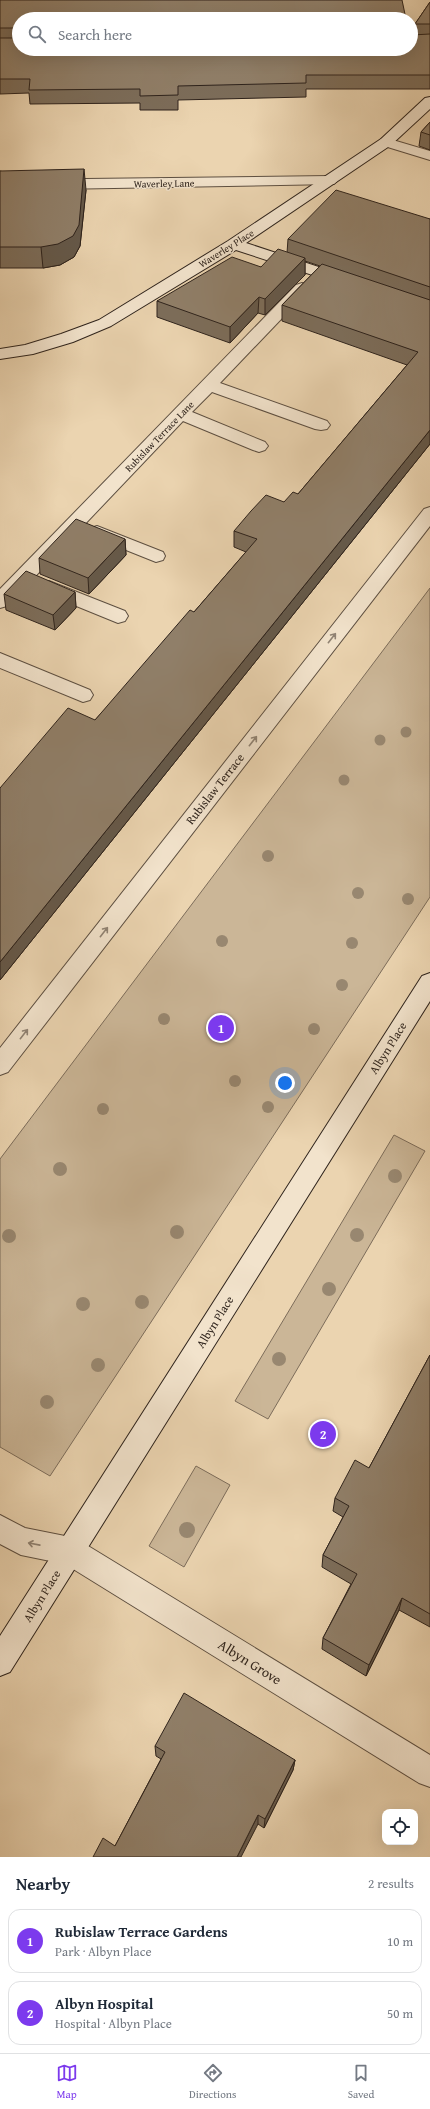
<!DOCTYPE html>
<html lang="en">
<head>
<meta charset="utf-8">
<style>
	:root { --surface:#fff; --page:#f6f6f7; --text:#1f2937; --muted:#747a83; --line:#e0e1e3; --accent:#7c3aed }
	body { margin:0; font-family:"Gentium Book Plus",serif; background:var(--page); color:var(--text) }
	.controls { position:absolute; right:12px; bottom:12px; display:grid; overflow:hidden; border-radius:8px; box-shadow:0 4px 16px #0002 }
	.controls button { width:36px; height:36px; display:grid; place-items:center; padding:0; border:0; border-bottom:1px solid var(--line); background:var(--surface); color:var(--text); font:20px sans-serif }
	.you { position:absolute; left:285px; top:1083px; width:14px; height:14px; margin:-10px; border:3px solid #fff; border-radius:50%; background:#1a73e8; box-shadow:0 0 0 6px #1a73e833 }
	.badge { display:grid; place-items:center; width:26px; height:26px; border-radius:50%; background:var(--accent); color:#fff; font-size:13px; font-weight:700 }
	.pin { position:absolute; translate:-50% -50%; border:2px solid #fff; box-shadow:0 1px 4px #0006 }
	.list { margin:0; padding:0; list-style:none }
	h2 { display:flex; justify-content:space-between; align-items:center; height:52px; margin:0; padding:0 16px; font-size:17px }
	h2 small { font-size:13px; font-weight:400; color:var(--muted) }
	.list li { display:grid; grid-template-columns:26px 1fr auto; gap:12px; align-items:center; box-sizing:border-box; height:64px; margin:0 8px 8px; padding:0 8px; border:1px solid var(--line); border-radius:12px }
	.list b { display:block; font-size:15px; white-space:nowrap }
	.list p { margin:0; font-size:13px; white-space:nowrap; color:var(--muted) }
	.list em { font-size:13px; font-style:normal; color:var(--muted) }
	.icon { flex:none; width:22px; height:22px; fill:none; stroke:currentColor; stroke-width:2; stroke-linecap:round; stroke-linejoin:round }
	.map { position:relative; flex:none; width:430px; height:1857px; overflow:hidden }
	.search { position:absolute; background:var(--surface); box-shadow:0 4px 16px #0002; left:12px; right:12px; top:12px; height:44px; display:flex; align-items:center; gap:10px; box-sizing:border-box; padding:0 14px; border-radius:22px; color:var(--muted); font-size:15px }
	.sheet { height:196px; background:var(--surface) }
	nav { display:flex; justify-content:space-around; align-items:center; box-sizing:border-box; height:56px; border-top:1px solid var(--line); background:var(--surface); font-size:11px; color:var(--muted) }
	nav a { display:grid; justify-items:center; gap:2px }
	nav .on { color:var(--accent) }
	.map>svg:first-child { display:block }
	.green { fill:#cbb697; stroke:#7c6c5a }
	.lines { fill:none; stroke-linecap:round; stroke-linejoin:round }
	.lane-casing { stroke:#5d4f41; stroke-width:2 }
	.street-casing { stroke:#5d4f41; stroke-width:2 }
	.secondary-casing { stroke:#2e231c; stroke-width:2 }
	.lane { fill:#f2e3cc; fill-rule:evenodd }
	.street { fill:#f2e3cc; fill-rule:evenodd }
	.secondary { fill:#f2e3cc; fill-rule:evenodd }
	.tree { fill:#988770 }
	.wall { fill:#7c6d5a; stroke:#2e231c }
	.shaded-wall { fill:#65594a; stroke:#2e231c }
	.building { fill:#907f69; stroke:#2e231c }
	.oneway { stroke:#908374 }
	.labels { text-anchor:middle; stroke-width:3; stroke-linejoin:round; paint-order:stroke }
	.far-street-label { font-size:10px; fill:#2e231c; stroke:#f2e3cc }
	.street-label { font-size:12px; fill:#2e231c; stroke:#f2e3cc }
	.near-street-label { font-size:14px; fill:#2e231c; stroke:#f2e3cc }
</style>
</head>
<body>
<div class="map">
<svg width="430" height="1857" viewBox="0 0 430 1857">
	<rect width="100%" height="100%" fill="#ebd4b0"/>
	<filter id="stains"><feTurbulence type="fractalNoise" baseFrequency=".005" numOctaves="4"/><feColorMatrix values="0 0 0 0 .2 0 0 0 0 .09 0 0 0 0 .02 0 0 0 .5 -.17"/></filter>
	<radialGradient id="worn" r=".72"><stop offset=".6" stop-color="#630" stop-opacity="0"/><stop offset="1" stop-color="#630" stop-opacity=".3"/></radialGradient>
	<path class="green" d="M430 588V897L50 1476 0 1447V1159Z
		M394 1135 425 1151 268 1419 235 1401Z
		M196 1466 230 1485 184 1567 149 1546Z"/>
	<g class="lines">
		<defs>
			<path id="lane" d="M386 138 430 151V160L381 145 379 142 381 139Z
				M329 176 334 178 337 181 334 184 0 190V180Z
				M302 283 308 285 310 288 308 291 220 383 327 421 330 425 327 429 321 430 315 429 212 392 192 412 265 442 268 446 265 450 259 452 253 450 183 421 7 606 0 608V589L296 285Z
				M97 526 163 552 165 556 163 560 156 562 91 536 88 532 91 528Z
				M49 581 125 611 128 616 125 621 118 623 42 592 40 587 42 582Z
				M0 653 90 690 93 695 90 700 83 702 0 668Z"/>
			<path id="street" d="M430 507V526L8 1072 0 1075V1048L424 509Z
				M0 1515 25 1528 70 1537 80 1541 430 1755V1787L419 1783 65 1564 21 1555 0 1544Z"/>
			<path id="secondary" d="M430 97V109L391 145 246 243 349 277 351 280 349 283H337L236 250 111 326 73 342 33 354 0 359V349L25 345 61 334 99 320 228 241 381 139 425 98Z
				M430 973V1001L10 1672 0 1676V1636L422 976Z"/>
		</defs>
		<use href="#lane" class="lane-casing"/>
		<use href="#street" class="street-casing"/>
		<use href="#secondary" class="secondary-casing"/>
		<use href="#lane" class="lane"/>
		<use href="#street" class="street"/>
		<use href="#secondary" class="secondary"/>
	</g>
	<g class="tree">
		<circle cx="406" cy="732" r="5.5"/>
		<circle cx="380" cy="740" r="5.5"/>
		<circle cx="344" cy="780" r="5.5"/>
		<circle cx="268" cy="856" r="6"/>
		<circle cx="358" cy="893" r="6"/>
		<circle cx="408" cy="899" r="6"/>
		<circle cx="222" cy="941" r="6"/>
		<circle cx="352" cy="943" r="6"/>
		<circle cx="342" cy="985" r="6"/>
		<circle cx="164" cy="1019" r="6"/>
		<circle cx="314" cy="1029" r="6"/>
		<circle cx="235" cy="1081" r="6"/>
		<circle cx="268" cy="1107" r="6"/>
		<circle cx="103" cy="1109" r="6"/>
		<circle cx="60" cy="1169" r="7"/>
		<circle cx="395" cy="1176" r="7"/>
		<circle cx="177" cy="1232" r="7"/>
		<circle cx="357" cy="1235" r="7"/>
		<circle cx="9" cy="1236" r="7"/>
		<circle cx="329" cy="1289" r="7"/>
		<circle cx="142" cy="1302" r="7"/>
		<circle cx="83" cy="1304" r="7"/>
		<circle cx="279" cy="1359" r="7"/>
		<circle cx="98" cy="1365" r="7"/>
		<circle cx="47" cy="1402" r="7"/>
		<circle cx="187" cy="1530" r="8"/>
	</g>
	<path class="wall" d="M0 0 19 19V49L414 35 415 24 430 2V89H306V97L178 100V110H140V103L30 104 29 93 0 94Z
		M430 122V150L419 146 421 132Z
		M0 171 86 190 80 246 74 257 60 265 43 268H0Z
		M430 219V444L0 980V788L95 720 194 612 246 552 234 547V531L284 502 298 494 407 365 282 321V305L320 266 305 261V275L265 315 258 313 230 343 157 317V301L261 267 287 253 288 239Z
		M125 539 126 555 89 594 40 574 39 558Z
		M75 592 76 608 55 630 6 610 4 594Z
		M430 1355V1627L399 1610 366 1676 322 1649 323 1638 351 1584 322 1567 323 1555 343 1517 333 1511 335 1498 369 1468Z
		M155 1746 295 1760 293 1770 264 1828 258 1824 115 1846 161 1759 156 1756Z"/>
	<path class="shaded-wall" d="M84 169 86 190 80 246 74 257 60 265 43 268 41 247Z
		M305 258V275L265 315V299Z
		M259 297 258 313 230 343V327Z
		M430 430V444L0 980V962Z
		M125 539 126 555 89 594 88 578Z
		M75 592 76 608 55 630 53 615Z
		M402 1598 399 1610 366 1676 369 1665Z
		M295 1760 293 1770 264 1828 265 1819Z
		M258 1815V1824L241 1857H237Z"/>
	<path class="building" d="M0 0H402L406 19H19V30V28H0Z
		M430 2V24H415Z
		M411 32 412 35 430 34V75H306V83L178 86V95L140 96V89L29 90 30 79H0V38H19V49H411Z
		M430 122V135L421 132Z
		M84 169 79 225 73 236 58 244 41 247H0V171Z
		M336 190 430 219V287L288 239Z
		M278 249 305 258 265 299 259 297 230 327 157 301 232 257 261 267Z
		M322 264 430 300V430L0 962V788L68 708 95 720 190 610 194 612 257 539 234 531 251 511 266 495 284 502 293 492 298 494 418 352 282 305Z
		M76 519 125 539 88 578 39 558Z
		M26 571 75 592 53 615 4 594Z
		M430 1355V1614L402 1598 369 1665 323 1638 357 1574 323 1555 349 1506 335 1498 355 1460 369 1468Z
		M184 1693 295 1760 265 1819 258 1815 237 1857H93L103 1838 115 1846 165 1752 155 1746Z"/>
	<defs><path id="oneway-shaft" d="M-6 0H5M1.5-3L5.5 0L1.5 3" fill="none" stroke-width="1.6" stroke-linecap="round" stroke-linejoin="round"/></defs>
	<g class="oneway">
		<use href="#oneway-shaft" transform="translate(332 638) rotate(-52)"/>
		<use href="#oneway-shaft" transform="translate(253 741) rotate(-52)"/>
		<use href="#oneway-shaft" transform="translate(104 932) rotate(-52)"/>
		<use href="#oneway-shaft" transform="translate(24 1034) rotate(-52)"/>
		<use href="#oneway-shaft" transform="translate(34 1544) rotate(-169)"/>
	</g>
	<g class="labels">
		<g class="far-street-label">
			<text transform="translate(164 183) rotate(-1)" y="4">Waverley Lane</text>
			<text transform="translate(226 248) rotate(-32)" y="4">Waverley Place</text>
			<text transform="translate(159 436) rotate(-46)" y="4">Rubislaw Terrace Lane</text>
		</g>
		<g class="street-label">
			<text transform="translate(215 789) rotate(-52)" y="4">Rubislaw Terrace</text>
			<text transform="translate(388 1048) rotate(-58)" y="4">Albyn Place</text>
			<text transform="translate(215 1322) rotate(-58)" y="4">Albyn Place</text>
			<text transform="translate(42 1596) rotate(-58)" y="4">Albyn Place</text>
		</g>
		<g class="near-street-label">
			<text transform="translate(250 1662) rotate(32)" y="5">Albyn Grove</text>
		</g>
	</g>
	<rect width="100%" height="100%" filter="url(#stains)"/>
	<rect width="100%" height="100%" fill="url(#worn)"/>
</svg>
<div class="controls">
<button><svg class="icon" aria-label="locate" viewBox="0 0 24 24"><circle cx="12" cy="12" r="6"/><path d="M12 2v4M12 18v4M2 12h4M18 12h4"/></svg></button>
</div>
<div class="you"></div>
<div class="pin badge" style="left:221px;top:1028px">1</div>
<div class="pin badge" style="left:323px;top:1434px">2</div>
<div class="search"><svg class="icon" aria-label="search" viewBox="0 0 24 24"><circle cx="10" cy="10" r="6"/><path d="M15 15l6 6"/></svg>Search here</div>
</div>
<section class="sheet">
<h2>Nearby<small>2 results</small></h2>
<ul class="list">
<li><span class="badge">1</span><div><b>Rubislaw Terrace Gardens</b><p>Park · Albyn Place</p></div><em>10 m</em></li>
<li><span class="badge">2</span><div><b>Albyn Hospital</b><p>Hospital · Albyn Place</p></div><em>50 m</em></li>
</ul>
</section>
<nav>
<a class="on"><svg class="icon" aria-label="map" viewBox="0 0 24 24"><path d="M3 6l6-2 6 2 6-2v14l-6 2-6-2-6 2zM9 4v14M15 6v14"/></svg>Map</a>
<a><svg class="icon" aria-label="directions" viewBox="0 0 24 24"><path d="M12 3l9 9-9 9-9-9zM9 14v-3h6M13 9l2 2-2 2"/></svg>Directions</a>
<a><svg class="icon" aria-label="saved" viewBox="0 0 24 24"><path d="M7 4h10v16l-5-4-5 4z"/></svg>Saved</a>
</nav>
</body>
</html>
